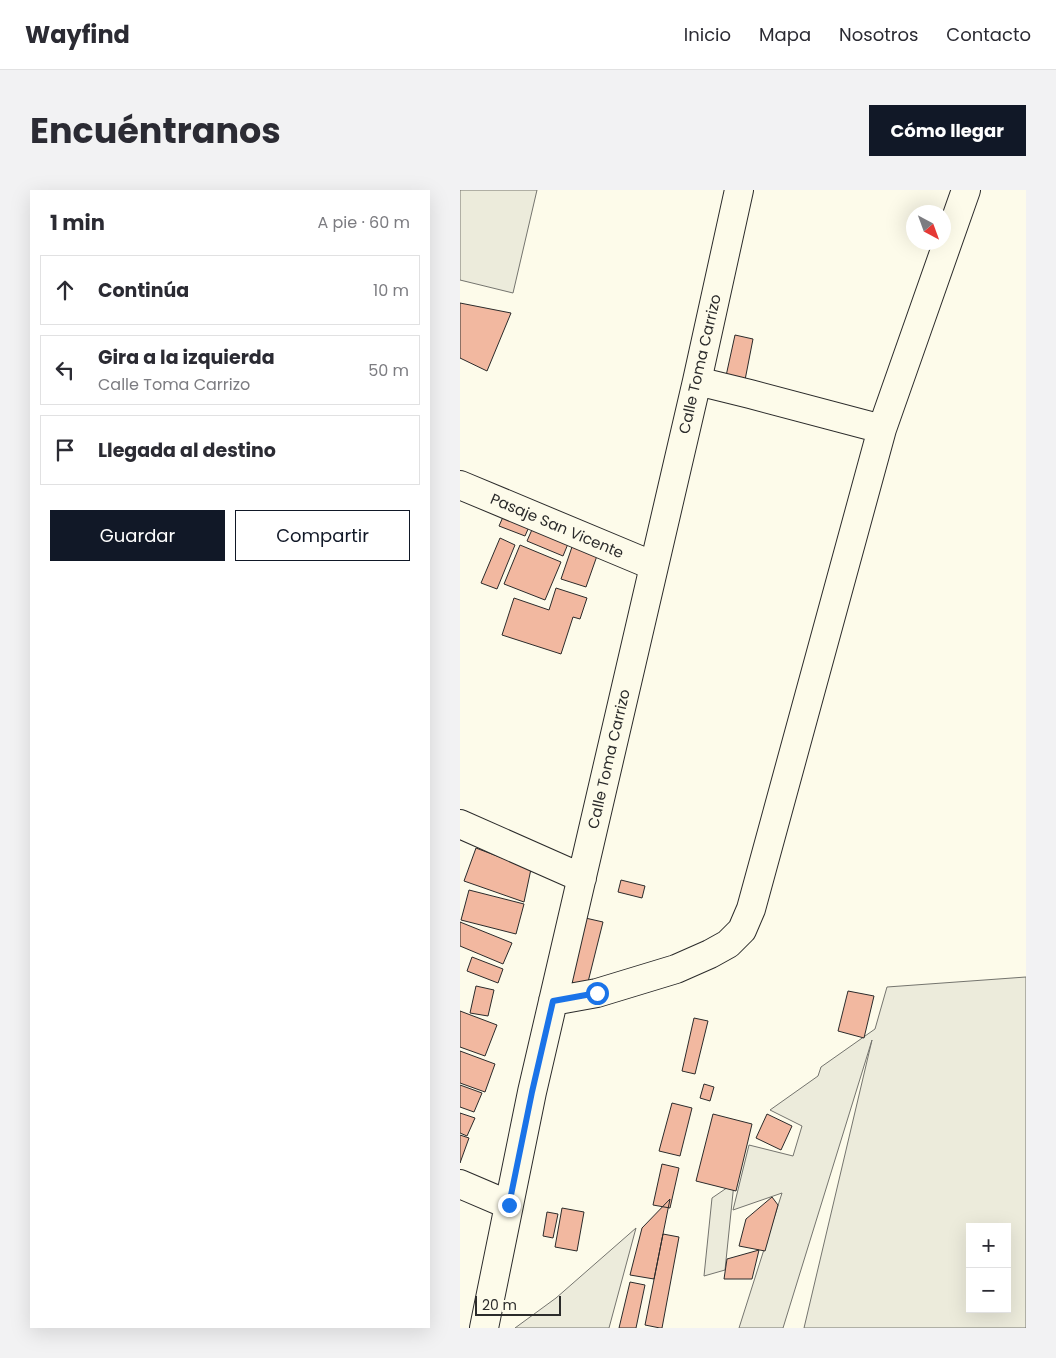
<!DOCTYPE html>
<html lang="es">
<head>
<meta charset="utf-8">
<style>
	:root { --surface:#fff; --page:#f2f2f3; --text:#2b2b33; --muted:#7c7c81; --line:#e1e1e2; --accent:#111827 }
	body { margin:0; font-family:Poppins,sans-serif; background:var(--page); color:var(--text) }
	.controls { position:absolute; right:15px; bottom:15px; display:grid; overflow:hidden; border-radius:0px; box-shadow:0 5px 20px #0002 }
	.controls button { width:45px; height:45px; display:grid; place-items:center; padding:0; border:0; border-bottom:1px solid var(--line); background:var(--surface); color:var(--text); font:25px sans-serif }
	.compass { position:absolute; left:446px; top:15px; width:45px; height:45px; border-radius:50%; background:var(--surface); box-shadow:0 5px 20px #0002; rotate:139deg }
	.scale { position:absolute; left:15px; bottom:12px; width:86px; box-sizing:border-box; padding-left:5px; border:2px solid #2b2b2b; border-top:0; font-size:14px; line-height:18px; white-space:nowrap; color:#2b2b2b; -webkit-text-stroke:4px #fdfbea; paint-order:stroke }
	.stop { position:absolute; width:15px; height:15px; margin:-11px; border:4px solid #1a73e8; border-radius:50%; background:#fff }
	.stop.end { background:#1a73e8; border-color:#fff; box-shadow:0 1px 5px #0008 }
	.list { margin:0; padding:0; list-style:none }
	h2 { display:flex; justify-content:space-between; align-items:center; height:65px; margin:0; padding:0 20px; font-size:21px }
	h2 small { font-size:16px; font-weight:400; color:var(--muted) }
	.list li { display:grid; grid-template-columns:32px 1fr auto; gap:15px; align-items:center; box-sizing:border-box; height:70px; margin:0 10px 10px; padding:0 10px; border:1px solid var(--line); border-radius:0px }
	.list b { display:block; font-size:19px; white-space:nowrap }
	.list p { margin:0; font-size:16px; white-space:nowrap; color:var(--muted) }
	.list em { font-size:16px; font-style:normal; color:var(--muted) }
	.actions { display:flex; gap:10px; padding:15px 20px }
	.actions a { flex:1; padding:11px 0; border:1px solid var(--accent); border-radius:0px; text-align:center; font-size:18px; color:var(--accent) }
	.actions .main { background:var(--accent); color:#fff }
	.icon { flex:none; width:28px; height:28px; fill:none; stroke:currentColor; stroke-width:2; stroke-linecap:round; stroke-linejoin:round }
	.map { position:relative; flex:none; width:566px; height:1138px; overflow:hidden; border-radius:0px }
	header { display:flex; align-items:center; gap:30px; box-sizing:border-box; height:70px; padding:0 25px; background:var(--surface); border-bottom:1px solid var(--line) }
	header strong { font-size:24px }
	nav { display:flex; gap:28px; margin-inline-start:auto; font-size:18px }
	.intro { display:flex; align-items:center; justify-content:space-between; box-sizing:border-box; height:120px; padding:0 30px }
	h1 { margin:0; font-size:35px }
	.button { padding:12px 22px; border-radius:0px; background:var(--accent); color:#fff; font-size:18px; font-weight:700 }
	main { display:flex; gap:30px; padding:0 30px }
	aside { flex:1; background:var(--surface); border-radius:0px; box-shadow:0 5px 20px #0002 }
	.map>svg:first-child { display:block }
	.green { fill:#ecebdb; stroke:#74746e; fill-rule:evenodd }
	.building { fill:#f2b8a0; stroke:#2b2b2b }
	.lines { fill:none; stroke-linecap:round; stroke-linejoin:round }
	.minor-casing { stroke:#2b2b2b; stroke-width:30 }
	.minor { stroke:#fdfbea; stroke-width:28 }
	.route { stroke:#1a73e8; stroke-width:6 }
	.labels { text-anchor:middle; stroke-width:4; stroke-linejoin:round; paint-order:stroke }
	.street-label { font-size:15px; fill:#2b2b2b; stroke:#fdfbea }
</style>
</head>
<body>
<header>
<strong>Wayfind</strong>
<nav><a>Inicio</a><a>Mapa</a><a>Nosotros</a><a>Contacto</a></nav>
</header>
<div class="intro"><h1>Encuéntranos</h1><a class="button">Cómo llegar</a></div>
<main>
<aside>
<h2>1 min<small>A pie · 60 m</small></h2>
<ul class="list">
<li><svg class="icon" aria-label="ahead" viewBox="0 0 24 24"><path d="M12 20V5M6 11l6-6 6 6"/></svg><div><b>Continúa</b></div><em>10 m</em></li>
<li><svg class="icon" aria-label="left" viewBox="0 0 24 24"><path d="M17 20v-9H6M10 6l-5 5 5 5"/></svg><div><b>Gira a la izquierda</b><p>Calle Toma Carrizo</p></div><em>50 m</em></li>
<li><svg class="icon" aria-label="arrive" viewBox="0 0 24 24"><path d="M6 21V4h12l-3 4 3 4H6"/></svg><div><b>Llegada al destino</b></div></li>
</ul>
<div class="actions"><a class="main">Guardar</a><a>Compartir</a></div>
</aside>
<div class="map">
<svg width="566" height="1138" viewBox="0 0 566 1138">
	<rect width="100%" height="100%" fill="#fdfbea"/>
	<path class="green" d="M0 0H77L53 103 0 90Z
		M566 787V1138H344L412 850 323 1138H279L322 1003 273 1020 289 955 333 966 342 936 310 920 358 886 361 877 415 839 427 797ZM510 1037H547V1119H510Z
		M274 993 265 1080 244 1086 252 1008Z
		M176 1038 149 1138H55L96 1108Z"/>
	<path class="building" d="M0 113 51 123 27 181 0 168Z
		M275 145 293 149 285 190 266 186Z
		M46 320 72 330 65 346 39 336Z
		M74 335 110 349 103 366 67 351Z
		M40 348 55 355 37 399 21 393Z
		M113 354 138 363 126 397 101 389Z
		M60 355 101 372 85 410 44 394Z
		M96 398 127 408 120 429 113 427 101 464 42 445 54 408 89 420Z
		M16 658 71 679 64 712 4 691Z
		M161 690 185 696 182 708 158 702Z
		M9 700 64 714 56 744 1 730Z
		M121 727 143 732 127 796 106 791Z
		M0 732 52 753 43 774 0 756Z
		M12 767 43 779 38 793 7 781Z
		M16 796 34 800 28 826 10 823Z
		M388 801 414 806 404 848 378 841Z
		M0 821 37 835 25 866 0 857Z
		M234 828 248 831 235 884 222 881Z
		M0 861 35 874 25 902 0 893Z
		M244 894 254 897 250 911 240 908Z
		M0 895 22 903 14 922 0 917Z
		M212 913 232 918 220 966 199 961Z
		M0 923 15 928 7 946 0 943Z
		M253 924 292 934 276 1001 236 991Z
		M307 924 332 936 321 960 296 948Z
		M0 945 9 948 0 973Z
		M202 974 219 978 210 1018 193 1015Z
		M312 1007 318 1015 305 1061 279 1056 286 1029Z
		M210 1009 194 1089 170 1085 182 1038Z
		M102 1018 124 1022 117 1061 95 1057Z
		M87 1022 98 1024 93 1048 83 1046Z
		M203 1044 219 1047 202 1138H200L185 1135Z
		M299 1060 292 1089H264L267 1069Z
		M170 1092 185 1095 176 1138H159Z"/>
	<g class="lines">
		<defs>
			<path id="minor" d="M422 239 506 0
				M0 295 194 376
				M0 634 122 688
				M93 811 137 803 216 779 250 764 268 754 282 740 291 719 422 239 290 204 237 191
				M0 994 49 1015
				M24 1138 72 902 237 191 279 0"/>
		</defs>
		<use href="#minor" class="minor-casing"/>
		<use href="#minor" class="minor"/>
	</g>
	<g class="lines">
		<path class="route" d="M49 1015 72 902 93 811 137 803"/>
	</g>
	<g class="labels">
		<g class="street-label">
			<text transform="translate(240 174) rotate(-77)" y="5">Calle Toma Carrizo</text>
			<text transform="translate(97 336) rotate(23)" y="5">Pasaje San Vicente</text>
			<text transform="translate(149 569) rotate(-77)" y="5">Calle Toma Carrizo</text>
		</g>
	</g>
</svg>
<div class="controls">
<button>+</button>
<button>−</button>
</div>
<svg class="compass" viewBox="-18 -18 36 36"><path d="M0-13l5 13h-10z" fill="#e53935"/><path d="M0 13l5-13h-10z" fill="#7c7c81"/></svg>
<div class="scale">20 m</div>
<div class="stop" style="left:137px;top:803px"></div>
<div class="stop end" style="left:49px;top:1015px"></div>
</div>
</main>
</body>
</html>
